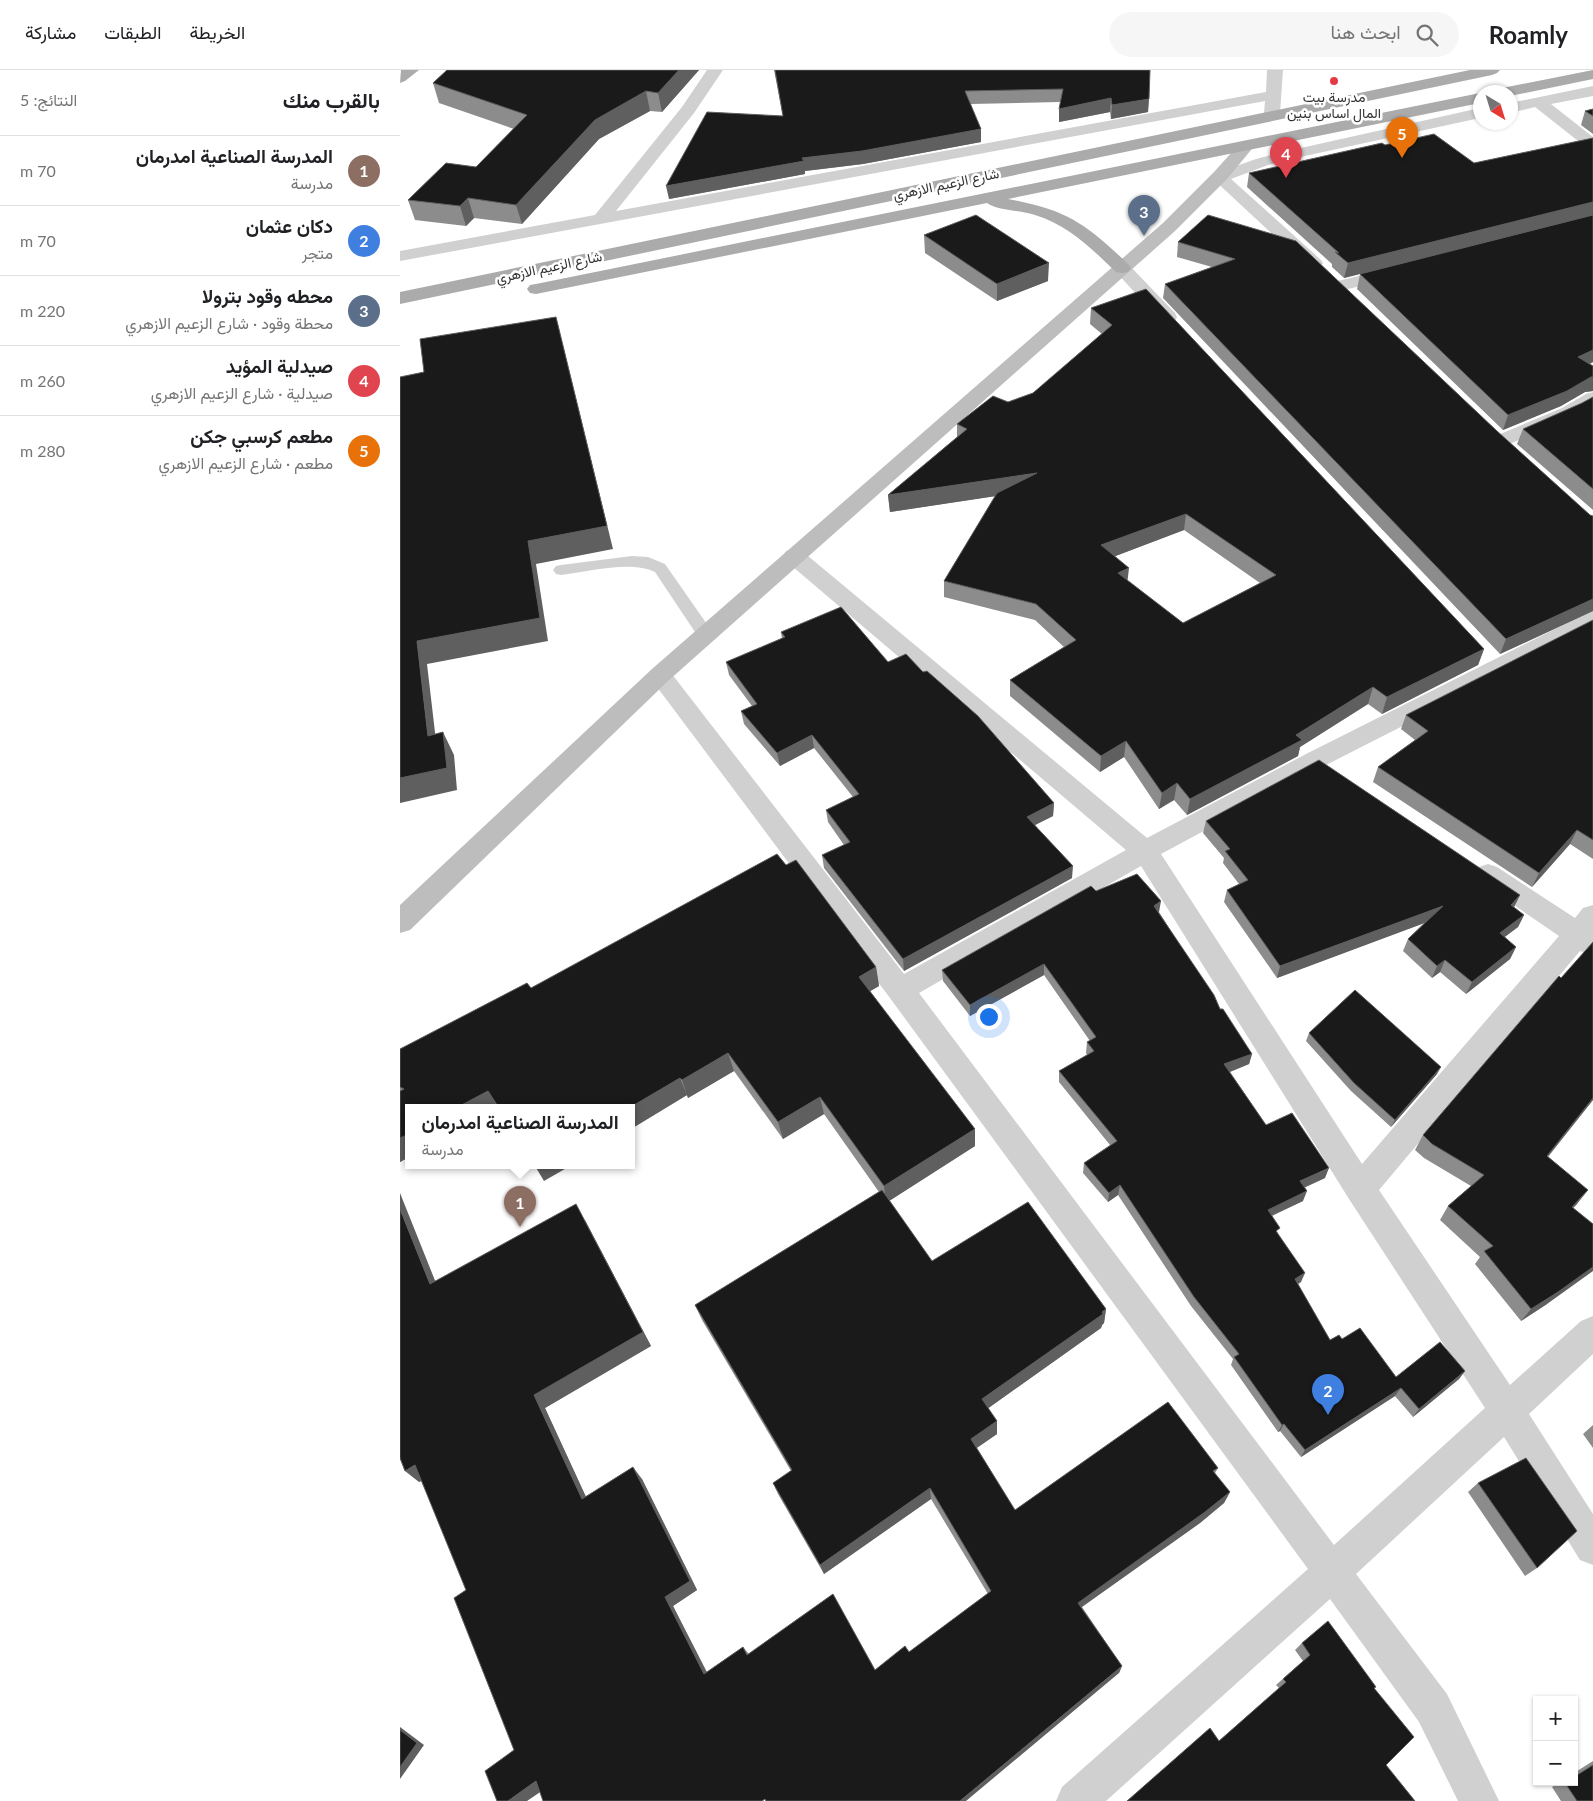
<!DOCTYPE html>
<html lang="ar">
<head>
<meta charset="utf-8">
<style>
	:root { --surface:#fff; --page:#f6f6f6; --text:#202124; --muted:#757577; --line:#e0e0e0; --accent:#e63946 }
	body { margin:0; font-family:Lato,Vazirmatn,sans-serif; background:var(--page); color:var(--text); direction:rtl }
	.controls { position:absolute; right:15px; bottom:15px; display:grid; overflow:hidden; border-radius:0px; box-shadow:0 1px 4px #0004 }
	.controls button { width:45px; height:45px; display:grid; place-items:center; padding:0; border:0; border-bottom:1px solid var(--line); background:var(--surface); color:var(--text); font:25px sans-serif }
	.compass { position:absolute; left:1073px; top:15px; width:45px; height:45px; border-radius:50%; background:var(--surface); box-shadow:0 1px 4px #0004; rotate:142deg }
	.you { position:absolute; left:588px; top:946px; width:18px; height:18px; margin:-12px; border:4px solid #fff; border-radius:50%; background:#1a73e8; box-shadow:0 0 0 8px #1a73e833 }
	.badge { display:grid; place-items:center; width:32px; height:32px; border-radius:50%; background:var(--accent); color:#fff; font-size:16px; font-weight:700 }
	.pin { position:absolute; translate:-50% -41px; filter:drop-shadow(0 1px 2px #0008) }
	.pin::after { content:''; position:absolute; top:26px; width:18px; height:15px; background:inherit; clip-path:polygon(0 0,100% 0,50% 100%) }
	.popup { position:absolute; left:5px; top:1034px; width:230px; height:65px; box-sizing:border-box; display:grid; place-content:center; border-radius:0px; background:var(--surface); filter:drop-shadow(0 1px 4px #0005); font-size:16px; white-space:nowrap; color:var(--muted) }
	.popup b { font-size:19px; color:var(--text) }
	.popup::after { content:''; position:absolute; left:50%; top:100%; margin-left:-10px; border:10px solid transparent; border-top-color:var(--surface) }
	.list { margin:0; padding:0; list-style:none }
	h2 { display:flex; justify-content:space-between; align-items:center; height:65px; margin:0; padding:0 20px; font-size:21px }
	h2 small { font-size:16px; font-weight:400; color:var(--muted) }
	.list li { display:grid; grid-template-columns:32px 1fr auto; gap:15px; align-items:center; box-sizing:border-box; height:70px; padding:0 20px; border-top:1px solid var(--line) }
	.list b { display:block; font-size:19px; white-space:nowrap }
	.list p { margin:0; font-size:16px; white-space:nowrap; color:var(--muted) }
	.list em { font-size:16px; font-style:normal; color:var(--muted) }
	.icon { flex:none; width:28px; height:28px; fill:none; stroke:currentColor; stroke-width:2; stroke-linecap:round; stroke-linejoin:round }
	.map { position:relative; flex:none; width:1193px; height:1731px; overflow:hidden; direction:ltr }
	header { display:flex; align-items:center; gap:30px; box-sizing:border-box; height:70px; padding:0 25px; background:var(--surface); border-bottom:1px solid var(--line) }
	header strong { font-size:24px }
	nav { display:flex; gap:28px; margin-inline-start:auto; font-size:18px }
	.search { width:350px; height:45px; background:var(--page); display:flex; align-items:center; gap:12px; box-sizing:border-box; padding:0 18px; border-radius:28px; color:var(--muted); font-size:19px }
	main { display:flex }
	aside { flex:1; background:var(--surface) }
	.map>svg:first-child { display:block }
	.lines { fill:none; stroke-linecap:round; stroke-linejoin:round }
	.lane { fill:#d0d0d0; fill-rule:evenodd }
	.street { fill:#d0d0d0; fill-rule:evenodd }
	.secondary { fill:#bdbdbd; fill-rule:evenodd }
	.primary { fill:#ababab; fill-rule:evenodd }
	.wall { fill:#8c8c8c; fill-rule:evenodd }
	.shaded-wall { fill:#5f5f5f }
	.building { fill:#1a1a1a; stroke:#5f5f5f; fill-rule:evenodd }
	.poi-dot { fill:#e63946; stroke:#fff; stroke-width:2 }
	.labels { text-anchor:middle; stroke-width:5; stroke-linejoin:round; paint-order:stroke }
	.far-poi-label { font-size:14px; fill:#333; stroke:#fff }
	.far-street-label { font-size:14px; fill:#333; stroke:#fff }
</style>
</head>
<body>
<header>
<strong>Roamly</strong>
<div class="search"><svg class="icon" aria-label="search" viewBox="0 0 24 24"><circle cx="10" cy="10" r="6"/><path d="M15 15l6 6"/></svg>ابحث هنا</div>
<nav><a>الخريطة</a><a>الطبقات</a><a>مشاركة</a></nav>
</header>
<main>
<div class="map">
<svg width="1193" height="1731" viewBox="0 0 1193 1731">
	<rect width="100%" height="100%" fill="#fff"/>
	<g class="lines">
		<path class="lane" d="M232 486 248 487 265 494 311 560 313 564 311 568 305 569 299 568 255 502C231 490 188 502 161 505L156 504 153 500 156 496 161 495Z"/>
		<path class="street" d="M307 0H323L294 43 216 141 866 22 867 0H883L880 43 878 46H866L864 43 865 31 0 191V181L195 145 282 37Z
			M1193 16V26L1151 34 1193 67V80L1187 78 1135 37 1110 43V33Z
			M1080 38V48L891 89 868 95 831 109 920 189 923 193 920 197 914 198 908 197 812 108 814 104 856 89 883 82Z
			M722 193 728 194 775 243 777 247 775 251 768 253 761 251 716 202 713 198 716 194Z
			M995 197 1001 198 1004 202 1001 206 940 221 934 220 931 216 934 212Z
			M1193 322V336L1176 346 1107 375 1100 377 1093 375 1090 371 1093 367 1162 338 1186 324Z
			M394 479 402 481 747 768 908 683 1185 544 1193 541V559L926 695 761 784 962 1094 1159 866 1079 811 1075 804 1079 797 1088 794 1097 797 1175 848 1183 838 1193 835V886L1180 881 979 1120 1110 1315 1181 1251 1193 1246V1284L1129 1344 1193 1444V1495L1180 1490 1104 1367 956 1504 1047 1624 1099 1731H1058L1019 1652 930 1529 706 1731H656L662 1717 908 1499 490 928 248 605 252 599 260 597 268 599 504 904 726 780 386 491 383 486 386 481ZM741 796 949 1129 1085 1338 934 1475 519 923Z"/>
		<path class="secondary" d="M845 72 851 74 853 77 851 80 827 109 775 161 268 611 10 860 0 863V835L252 599 763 153 815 101 839 74Z"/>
		<path class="primary" d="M1 0H19L5 11 0 13Z
			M1070 0H1100L1097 3 1092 5 0 234V222Z
			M1193 0V9L1110 26V22H1099L1102 19 1107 17Z
			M1080 23V33L608 129C667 140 685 153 728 194L731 198 728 202 722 203 716 202C691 178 668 155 635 145 621 140 598 141 587 133L136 224 130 223 127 219 130 215 136 214Z"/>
	</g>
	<path class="wall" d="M47 0H299L262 42 250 41 199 69 122 154 74 148 66 156 15 150 8 130 76 97 114 59 39 33 33 13Z
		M374 0H750L748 42 711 49 710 42 659 52 660 32 571 34 581 72 463 94 405 101V104L269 129 383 46Z
		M1193 39V64L1181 55 1185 41Z
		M1193 68V292L1190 294 1193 296V321L1185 322 1161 336 1103 360 957 219 960 204 1131 161 944 208 932 197V194L847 117 849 103 985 75 1074 93Z
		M808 145 1097 361 1190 445 1193 446V541L1100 584 763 228 765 214 812 197 777 187 778 172Z
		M524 165 648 211 597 231 525 183Z
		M746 219 1084 579 1078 595 982 644 968 634 900 677 898 686 787 745 774 730 759 739 724 687 700 702 610 626V610L664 577 635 550 544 527V511L595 426 490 442 488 425 557 367V354L608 332 633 323 702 264 690 254 691 238ZM784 460 860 513 783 553 727 511 715 486Z
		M1193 327V440L1117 374 1123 359 1182 333Z
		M1193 550V789L1170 774 1132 817 973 712 978 697 1015 670 1001 659 1006 645Z
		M381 562 523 602 654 733 653 746 635 755 672 808 504 901 424 798 422 785 444 775 428 752 426 740 453 727 414 678 380 696 344 654 341 641 352 636 329 605 326 592 382 569Z
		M806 751 1120 825 1114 837 1124 845 1118 857 1104 867 1116 877 1110 889 1066 924 1040 902 1032 908 1003 881 1008 869 1024 853 877 908 824 832 827 820 839 814 823 793 824 788 803 763Z
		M386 795 476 897 479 916 470 921 575 1076 489 1131 532 1191 706 1239 704 1253 702 1255 701 1258 588 1338 597 1351V1364L577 1378 615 1440 818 1398 815 1403 830 1422 824 1433 800 1453 682 1537 722 1596 719 1603 140 1722 114 1680 66 1520 22 1411 19 1412 35 1211 185 1150 251 1276 145 1338 186 1427 242 1409 297 1520 273 1536 307 1602 343 1577 349 1584 475 1600 509 1582 588 1524 531 1429 424 1504 378 1424 373 1413 391 1401 302 1250 295 1235 479 1122 424 1044 383 1069 334 1001 288 1028 287 1025 231 1059V1038H9V1087L0 1092V979L131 918Z
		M696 821 759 842 820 939 852 984 849 994 830 1002 866 1055 925 1108 904 1118 903 1131 872 1146 878 1164 901 1212 898 1214 930 1270 942 1269 996 1307 1065 1301 1059 1309 1013 1347 995 1326 901 1387 880 1361 878 1362 831 1295 833 1289 791 1236 718 1125 708 1132 683 1103 684 1093 710 1075 659 1012V1001L687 985 686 983 687 972 690 971 644 905 570 946 543 911 542 900Z
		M909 963 1037 1004 991 1057 951 1021 906 971Z
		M1193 1030 1148 1087 1177 1134 1173 1138 1147 1234 1121 1251 1075 1194 1080 1187 1040 1150 1048 1136 1071 1116 1024 1088 1015 1080 1023 1065Z
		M1193 1355V1378L1183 1364Z
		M1078 1413 1137 1498 1125 1506 1068 1422Z
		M902 1573 974 1618 986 1695 819 1671 879 1618 876 1615 903 1591 895 1580Z
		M1193 1691V1731H1161L1152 1717 1159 1712H1174V1703Z"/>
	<path class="shaded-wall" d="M279 0H299L262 42 258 23Z
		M246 21 250 41 199 69 122 154 116 135 195 50Z
		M711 28 710 42 659 52V39Z
		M749 29 748 42 711 49 712 35Z
		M581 59V72L463 94 405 101V104L269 129 266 116 402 88Z
		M68 128 74 148 66 156 60 136Z
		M1193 132V145L944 208 948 193Z
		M649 193 648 211 597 231V214Z
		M156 247 213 479 136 494 148 571 27 594 38 688 28 666 17 571 128 471Z
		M1193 280V292L1173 302 1178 287Z
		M1191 307H1193V321L1185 322 1161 336 1103 360 1108 345Z
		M637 403V420L490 442 488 425Z
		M786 444 784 460 700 492 701 475Z
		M729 498 727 515 718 503Z
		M1193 529V541L1100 584 1106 569Z
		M1084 579 1078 595 982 644 987 627Z
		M973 617 968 634 900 677 898 686 787 745 790 729 896 665Z
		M43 662 54 685 57 720 0 733V708Z
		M412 665 414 678 380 696 377 683Z
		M726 671 724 687 700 702 701 686Z
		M777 713 774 730 759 739 762 723Z
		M654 733 653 746 627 759V747Z
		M1177 760 1170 774 1132 817 1139 803Z
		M673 796 672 808 504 901 503 889Z
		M1120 825 1114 837 1111 835Z
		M761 831 759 842 752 847 754 836Z
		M1043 836 1038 848 877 908 880 896Z
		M1124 845 1118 857 1093 876 1100 863Z
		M1116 877 1110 889 1066 924 1072 912Z
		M1045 890 1040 902 1032 908 1037 896Z
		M644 894V905L570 946V935Z
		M476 897 479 916 462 926 459 907Z
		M328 983 334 1001 288 1028 282 1010Z
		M852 984 849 994 822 1005 824 994Z
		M1041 997 1037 1004 991 1057 995 1050Z
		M280 1008 287 1025 231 1059V1038H229Z
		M88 1021 98 1038H56Z
		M420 1027 424 1044 383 1069 378 1052Z
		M1193 1028V1030L1137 1100 1147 1086Z
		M575 1059V1076L486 1133 484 1116Z
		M9 1064V1087L0 1092V1068Z
		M135 1096H170L144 1111Z
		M929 1098 925 1108 896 1121 900 1111Z
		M720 1115 718 1125 708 1132 709 1123Z
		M1188 1120 1177 1134 1161 1150 1172 1137Z
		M907 1121 903 1131 864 1149 868 1140Z
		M0 1123 42 1228 30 1214 0 1139Z
		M176 1134 251 1276 145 1338 192 1440 182 1429 134 1325Z
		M1193 1197V1201L1147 1234 1121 1251 1131 1239Z
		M905 1203 901 1212 891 1218 895 1209Z
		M706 1239 704 1253 702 1255 701 1258 583 1342 582 1329Z
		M1065 1301 1059 1309 1013 1347 1019 1339Z
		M1001 1318 995 1326 901 1387 905 1380Z
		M597 1351V1364L572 1381 571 1369Z
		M884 1354 880 1361 878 1362 882 1355Z
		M15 1395 29 1406 19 1412 5 1401Z
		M233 1397 242 1409 297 1520 273 1536 311 1611 304 1604 265 1527Z
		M530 1418 531 1429 424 1504 420 1495Z
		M830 1422 824 1433 800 1453 676 1541 678 1533Z
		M722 1596 719 1603 566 1731H560Z
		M0 1657 24 1675 0 1709Z
		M136 1711 149 1716 127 1731H108Z"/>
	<path class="building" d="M47 0H279L258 23 246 21 195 50 116 135 68 128 60 136 8 130 46 93 76 97 127 45 33 13Z
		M375 0H750L749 29 712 35 711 28 659 39 663 19 565 21 581 59 462 81 402 88 404 91 266 116 307 42 383 46Z
		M1193 39V46L1185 41Z
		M1034 64 1074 93 1193 68V132L948 193 935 182 939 183 849 103 982 73 985 75Z
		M576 145 649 193 597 214 524 165Z
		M808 145 896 171 1097 361 1190 445 1193 446V529L1106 569 765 214 835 189 778 172Z
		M1193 145V280L1178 287 1193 296V307H1191L1167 321 1108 345 960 204Z
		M746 219 1084 579 987 627 973 617 896 665 902 670 790 729 777 713 762 723 726 671 701 686 610 610 676 570 636 534 544 511 597 423 637 403 488 425 567 359 557 354 593 326 608 332 633 323 712 255 691 238ZM786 444 876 505 783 553 718 503 729 498 701 475Z
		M156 247 207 456 128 471 140 548 17 571 28 666 43 662 47 698 0 708V307L24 302 20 269Z
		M1193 327V419L1123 359 1182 333Z
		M441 537 488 592 506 584 523 602 527 601 578 646 654 733 627 747 673 796 503 889 422 785 450 772 426 740 459 724 412 665 377 683 341 641 357 634 326 592 385 567 381 562Z
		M1193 550V770L1177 760 1139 803 978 697 1028 661 1006 645Z
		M919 690 1120 825 1111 835 1124 845 1100 863 1116 877 1072 912 1045 890 1037 896 1008 869 1043 836 880 896 827 820 848 810 825 781 830 779 806 751Z
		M377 784 386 795 396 790 476 897 459 907 575 1059 484 1116 420 1027 378 1052 328 983 282 1010 280 1008 229 1038H99L88 1021 56 1038H9V1064L0 1068V1021L4 1019 0 1017V979L127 913 131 918Z
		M737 804 761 831 754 836 814 925 820 939H823L852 984 824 994 866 1055 892 1043 929 1098 900 1111 907 1121 868 1140 880 1158 876 1161 905 1203 895 1209 930 1270 939 1265 942 1269 960 1258 996 1307 1040 1272 1065 1301 1019 1339 1001 1318 905 1380 884 1354 882 1355 834 1287 839 1284 794 1227 720 1115 709 1123 684 1093 717 1071 659 1001 694 981 687 972 696 967 644 894 570 935 542 900 691 816 696 821Z
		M1193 872V1028L1147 1086 1188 1120 1172 1137 1193 1154V1197L1158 1222 1131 1239 1084 1181 1093 1176 1048 1136 1084 1105 1032 1074 1023 1065 1159 906 1161 908Z
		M955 920 1041 997 995 1050 954 1013 909 963Z
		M482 1120 532 1191 628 1132 706 1239 702 1242 703 1244 582 1329 597 1351 571 1369 615 1440 768 1332 818 1398 813 1401 830 1422 805 1442 678 1533 722 1596 560 1731H366L365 1729 362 1731H143L136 1711 108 1731H97L85 1701 114 1680 54 1528 66 1520 15 1395 5 1401 0 1388V1139L30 1214 176 1134 243 1262 134 1325 182 1429 233 1397 290 1511 265 1527 304 1604 343 1577 347 1585 433 1524 475 1600 505 1576 509 1582 591 1521 530 1418 420 1495 373 1413 392 1400 295 1235Z
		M1126 1388 1177 1461 1137 1498 1078 1413Z
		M928 1551 976 1617 974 1618 1014 1667 986 1695 1015 1731H727L810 1658 819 1671 886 1612 883 1609 910 1585 902 1573Z
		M0 1660 17 1673 0 1697Z
		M1193 1695V1731H1177L1165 1713 1174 1712V1707Z"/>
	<circle class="poi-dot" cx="934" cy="11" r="5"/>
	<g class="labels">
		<g class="far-poi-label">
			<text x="934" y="32">مدرسة بيت<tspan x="934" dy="16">المال اساس بنين</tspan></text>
		</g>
		<g class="far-street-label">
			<text transform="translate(546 114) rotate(-12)" y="5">شارع الزعيم الازهري</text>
			<text transform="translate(149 197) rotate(-12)" y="5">شارع الزعيم الازهري</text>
		</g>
	</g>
</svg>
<div class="controls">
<button>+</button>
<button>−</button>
</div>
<svg class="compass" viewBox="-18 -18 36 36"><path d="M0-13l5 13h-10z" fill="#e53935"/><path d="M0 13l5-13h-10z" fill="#757577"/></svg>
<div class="you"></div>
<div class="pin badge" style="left:120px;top:1157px;background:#8d6e63">1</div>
<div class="popup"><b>المدرسة الصناعية امدرمان</b>مدرسة</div>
<div class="pin badge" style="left:928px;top:1345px;background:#3f7fe0">2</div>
<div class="pin badge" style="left:744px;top:166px;background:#5c6f8a">3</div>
<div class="pin badge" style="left:886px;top:108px;background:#e0444e">4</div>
<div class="pin badge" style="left:1002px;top:88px;background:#e8710a">5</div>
</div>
<aside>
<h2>بالقرب منك<small>النتائج: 5</small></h2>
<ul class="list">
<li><span class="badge" style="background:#8d6e63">1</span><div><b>المدرسة الصناعية امدرمان</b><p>مدرسة</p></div><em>70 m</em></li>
<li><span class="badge" style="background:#3f7fe0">2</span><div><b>دكان عثمان</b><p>متجر</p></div><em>70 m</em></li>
<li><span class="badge" style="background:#5c6f8a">3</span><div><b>محطه وقود بترولا</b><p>محطة وقود · شارع الزعيم الازهري</p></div><em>220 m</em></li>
<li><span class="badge" style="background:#e0444e">4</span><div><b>صيدلية المؤيد</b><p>صيدلية · شارع الزعيم الازهري</p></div><em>260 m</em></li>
<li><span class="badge" style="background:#e8710a">5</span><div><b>مطعم كرسبي جكن</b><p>مطعم · شارع الزعيم الازهري</p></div><em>280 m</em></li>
</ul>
</aside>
</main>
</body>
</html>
